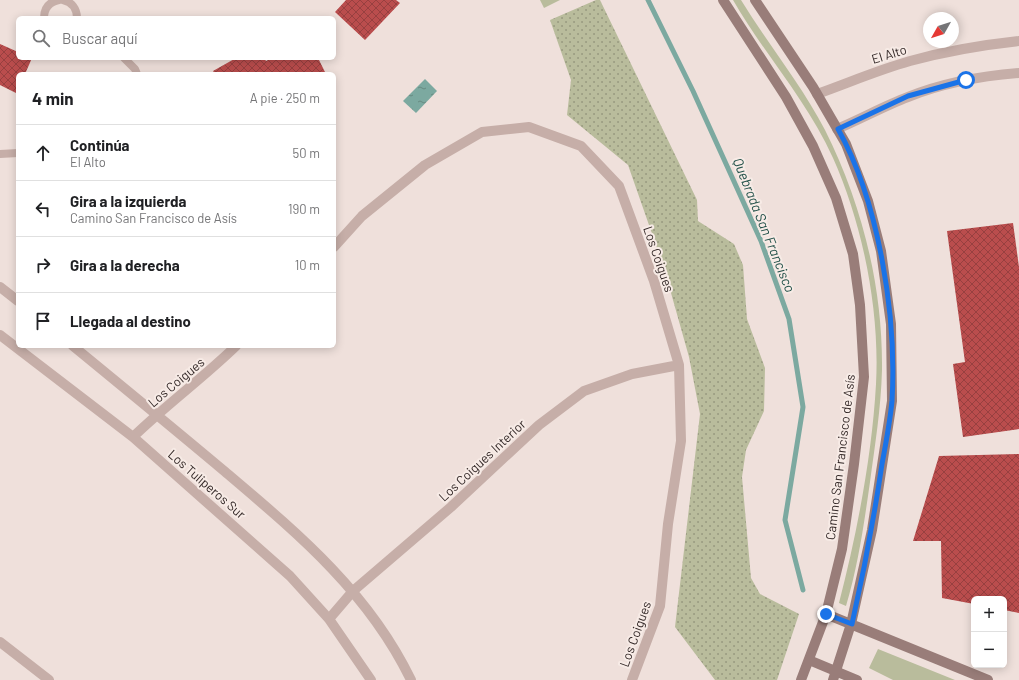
<!DOCTYPE html>
<html lang="es">
<head>
<meta charset="utf-8">
<style>
	:root { --surface:#fff; --page:#f6f6f6; --text:#202124; --muted:#757577; --line:#e0e0e0 }
	body { margin:0; font-family:Barlow,sans-serif; background:var(--page); color:var(--text) }
	.controls { position:absolute; right:12px; bottom:12px; display:grid; overflow:hidden; border-radius:6px; box-shadow:0 2px 10px #0003 }
	.controls button { width:36px; height:36px; display:grid; place-items:center; padding:0; border:0; border-bottom:1px solid var(--line); background:var(--surface); color:var(--text); font:20px sans-serif }
	.compass { position:absolute; left:923px; top:12px; width:36px; height:36px; border-radius:50%; background:var(--surface); box-shadow:0 2px 10px #0003; rotate:231deg }
	.stop { position:absolute; width:12px; height:12px; margin:-9px; border:3px solid #1a73e8; border-radius:50%; background:#fff }
	.stop.end { background:#1a73e8; border-color:#fff; box-shadow:0 1px 4px #0008 }
	.list { margin:0; padding:0; list-style:none }
	h2 { display:flex; justify-content:space-between; align-items:center; height:52px; margin:0; padding:0 16px; font-size:17px }
	h2 small { font-size:13px; font-weight:400; color:var(--muted) }
	.list li { display:grid; grid-template-columns:26px 1fr auto; gap:12px; align-items:center; box-sizing:border-box; height:56px; padding:0 16px; border-top:1px solid var(--line) }
	.list b { display:block; font-size:15px; white-space:nowrap }
	.list p { margin:0; font-size:13px; white-space:nowrap; color:var(--muted) }
	.list em { font-size:13px; font-style:normal; color:var(--muted) }
	.icon { flex:none; width:22px; height:22px; fill:none; stroke:currentColor; stroke-width:2; stroke-linecap:round; stroke-linejoin:round }
	.map { position:relative; flex:none; width:1019px; height:680px; overflow:hidden }
	.search { position:absolute; background:var(--surface); box-shadow:0 2px 10px #0003; left:16px; top:16px; width:320px; height:44px; display:flex; align-items:center; gap:10px; box-sizing:border-box; padding:0 14px; border-radius:6px; color:var(--muted); font-size:15px }
	.panel { position:absolute; background:var(--surface); box-shadow:0 2px 10px #0003; left:16px; top:72px; width:320px; height:276px; border-radius:6px }
	.map>svg:first-child { display:block }
	.green { fill:#b9bc9c }
	.park { fill:url(#park-dots) }
	.water { fill:url(#water-ripples) }
	.lines { fill:none; stroke-linecap:round; stroke-linejoin:round }
	.stream { stroke:#7ca9a0; stroke-width:5 }
	.building { fill:url(#building-cross-hatch) }
	.lane { stroke:#c6aea8; stroke-width:8 }
	.street { stroke:#c6aea8; stroke-width:10 }
	.secondary { stroke:#997d79; stroke-width:10 }
	.route { stroke:#1a73e8; stroke-width:5 }
	.labels { text-anchor:middle; stroke-width:4; stroke-linejoin:round; paint-order:stroke }
	.street-label { font-size:13px; fill:#332827; stroke:#f7ebe6 }
	.water-label { font-size:14px; font-style:italic; fill:#215048; stroke:#f7ebe6 }
</style>
</head>
<body>
<div class="map">
<svg width="1019" height="680" viewBox="0 0 1019 680">
	<defs>
		<pattern id="park-dots" width="8" height="8" patternUnits="userSpaceOnUse"><rect width="8" height="8" fill="#b9bc9c"/><path d="M2 2h.1M6 6h.1" fill="none" stroke="#97997f" stroke-width="1.8" stroke-linecap="round"/></pattern>
		<pattern id="water-ripples" width="26" height="14" patternUnits="userSpaceOnUse"><rect width="26" height="14" fill="#7ca9a0"/><path d="M2 4q2-2 4 0t4 0M15 11q2-2 4 0t4 0" fill="none" stroke="#668a82"/></pattern>
		<pattern id="building-cross-hatch" width="8" height="8" patternUnits="userSpaceOnUse"><rect width="8" height="8" fill="#ba4d4d"/><path d="M0 0l8 8M0 8l8-8" fill="none" stroke="#984040"/></pattern>
	</defs>
	<rect width="100%" height="100%" fill="#efe0db"/>
	<path class="green" d="M540 0H560L544 8Z
		M733 0H741C768 44 801 84 825 130 862 204 883 287 882 370 881 408 875 445 870 482 864 524 858 566 846 606L839 603C857 533 872 456 876 384 880 311 863 225 833 158 807 100 764 54 733 0Z
		M878 649 955 680H893L869 668Z"/>
	<path class="park" d="M596 0H600L697 200 698 221 734 244 743 265 747 319 765 368 764 411 746 450 742 477 751 578 760 594 799 614 777 680H715L675 627 700 414 689 357 664 268 628 165 567 115 571 80 550 20Z"/>
	<path class="water" d="M425 79 437 91 416 113 403 101Z"/>
	<g class="lines">
		<path class="stream" d="M648 0 693 91 761 241 789 319 803 407 785 520 803 590"/>
	</g>
	<path class="building" d="M346 0H396L400 3 365 40 335 12Z
		M0 44 18 52V58H32L25 74H18V89L16 93 0 85Z
		M236 58H264L266 61 272 58H318L325 72 322 74H215L213 71Z
		M1013 223 1019 267V429L963 437 953 364 965 362 947 231Z
		M1019 454V613L1004 610V599H974V604L942 598 941 541H913L939 456Z"/>
	<g class="lines">
		<path class="lane" d="M63 0C72 2 77 9 77 18
			M44 18C44 8 49 2 59 0
			M124 58 135 69 137 74
			M0 154 18 153"/>
		<path class="street" d="M817 94C848 83 878 70 910 61 946 51 982 45 1019 41
			M837 129C861 119 884 106 908 97 943 83 981 76 1019 73
			M334 247 362 216 425 165 482 132 529 127 581 146 619 186 654 281 679 365 681 441 668 524 660 606 632 680
			M0 287 18 301
			M0 335 133 437 290 576 329 619 371 680
			M73 346C123 387 173 428 223 470 296 532 368 591 411 680
			M133 437C166 405 203 378 236 346
			M329 619 353 591 451 507 539 425 584 391 632 374 679 365
			M0 642 49 680"/>
		<path class="secondary" d="M723 0 786 97 813 146 836 198 853 254 860 305 864 377 854 464 842 549 826 614 801 680
			M755 0 813 87 846 144 868 201 881 251 891 324 892 401 872 530 851 624 833 680
			M826 614 988 680
			M809 660 857 680"/>
	</g>
	<g class="lines">
		<path class="route" d="M826 614 852 624C864 571 874 518 882 464 886 443 890 422 892 401 897 317 879 202 838 129L908 96 966 80"/>
	</g>
	<g class="labels">
		<g class="street-label">
			<text transform="translate(889 54) rotate(-17)" y="5">El Alto</text>
			<text transform="translate(659 259) rotate(71)" y="5">Los Coigues</text>
			<text transform="translate(176 382) rotate(-40)" y="5">Los Coigues</text>
			<text transform="translate(840 457) rotate(-83)" y="5">Camino San Francisco de Asís</text>
			<text transform="translate(482 460) rotate(-43)" y="5">Los Coigues Interior</text>
			<text transform="translate(207 484) rotate(41)" y="5">Los Tuliperos Sur</text>
			<text transform="translate(635 634) rotate(-70)" y="5">Los Coigues</text>
		</g>
		<g class="water-label">
			<text transform="translate(764 225) rotate(68)" y="5">Quebrada San Francisco</text>
		</g>
	</g>
</svg>
<div class="controls">
<button>+</button>
<button>−</button>
</div>
<svg class="compass" viewBox="-18 -18 36 36"><path d="M0-13l5 13h-10z" fill="#e53935"/><path d="M0 13l5-13h-10z" fill="#757577"/></svg>
<div class="stop" style="left:966px;top:80px"></div>
<div class="stop end" style="left:826px;top:614px"></div>
<div class="search"><svg class="icon" aria-label="search" viewBox="0 0 24 24"><circle cx="10" cy="10" r="6"/><path d="M15 15l6 6"/></svg>Buscar aquí</div>
<section class="panel">
<h2>4 min<small>A pie · 250 m</small></h2>
<ul class="list">
<li><svg class="icon" aria-label="ahead" viewBox="0 0 24 24"><path d="M12 20V5M6 11l6-6 6 6"/></svg><div><b>Continúa</b><p>El Alto</p></div><em>50 m</em></li>
<li><svg class="icon" aria-label="left" viewBox="0 0 24 24"><path d="M17 20v-9H6M10 6l-5 5 5 5"/></svg><div><b>Gira a la izquierda</b><p>Camino San Francisco de Asís</p></div><em>190 m</em></li>
<li><svg class="icon" aria-label="right" viewBox="0 0 24 24"><path d="M7 20v-9h11M14 6l5 5-5 5"/></svg><div><b>Gira a la derecha</b></div><em>10 m</em></li>
<li><svg class="icon" aria-label="arrive" viewBox="0 0 24 24"><path d="M6 21V4h12l-3 4 3 4H6"/></svg><div><b>Llegada al destino</b></div></li>
</ul>
</section>
</div>
</body>
</html>
